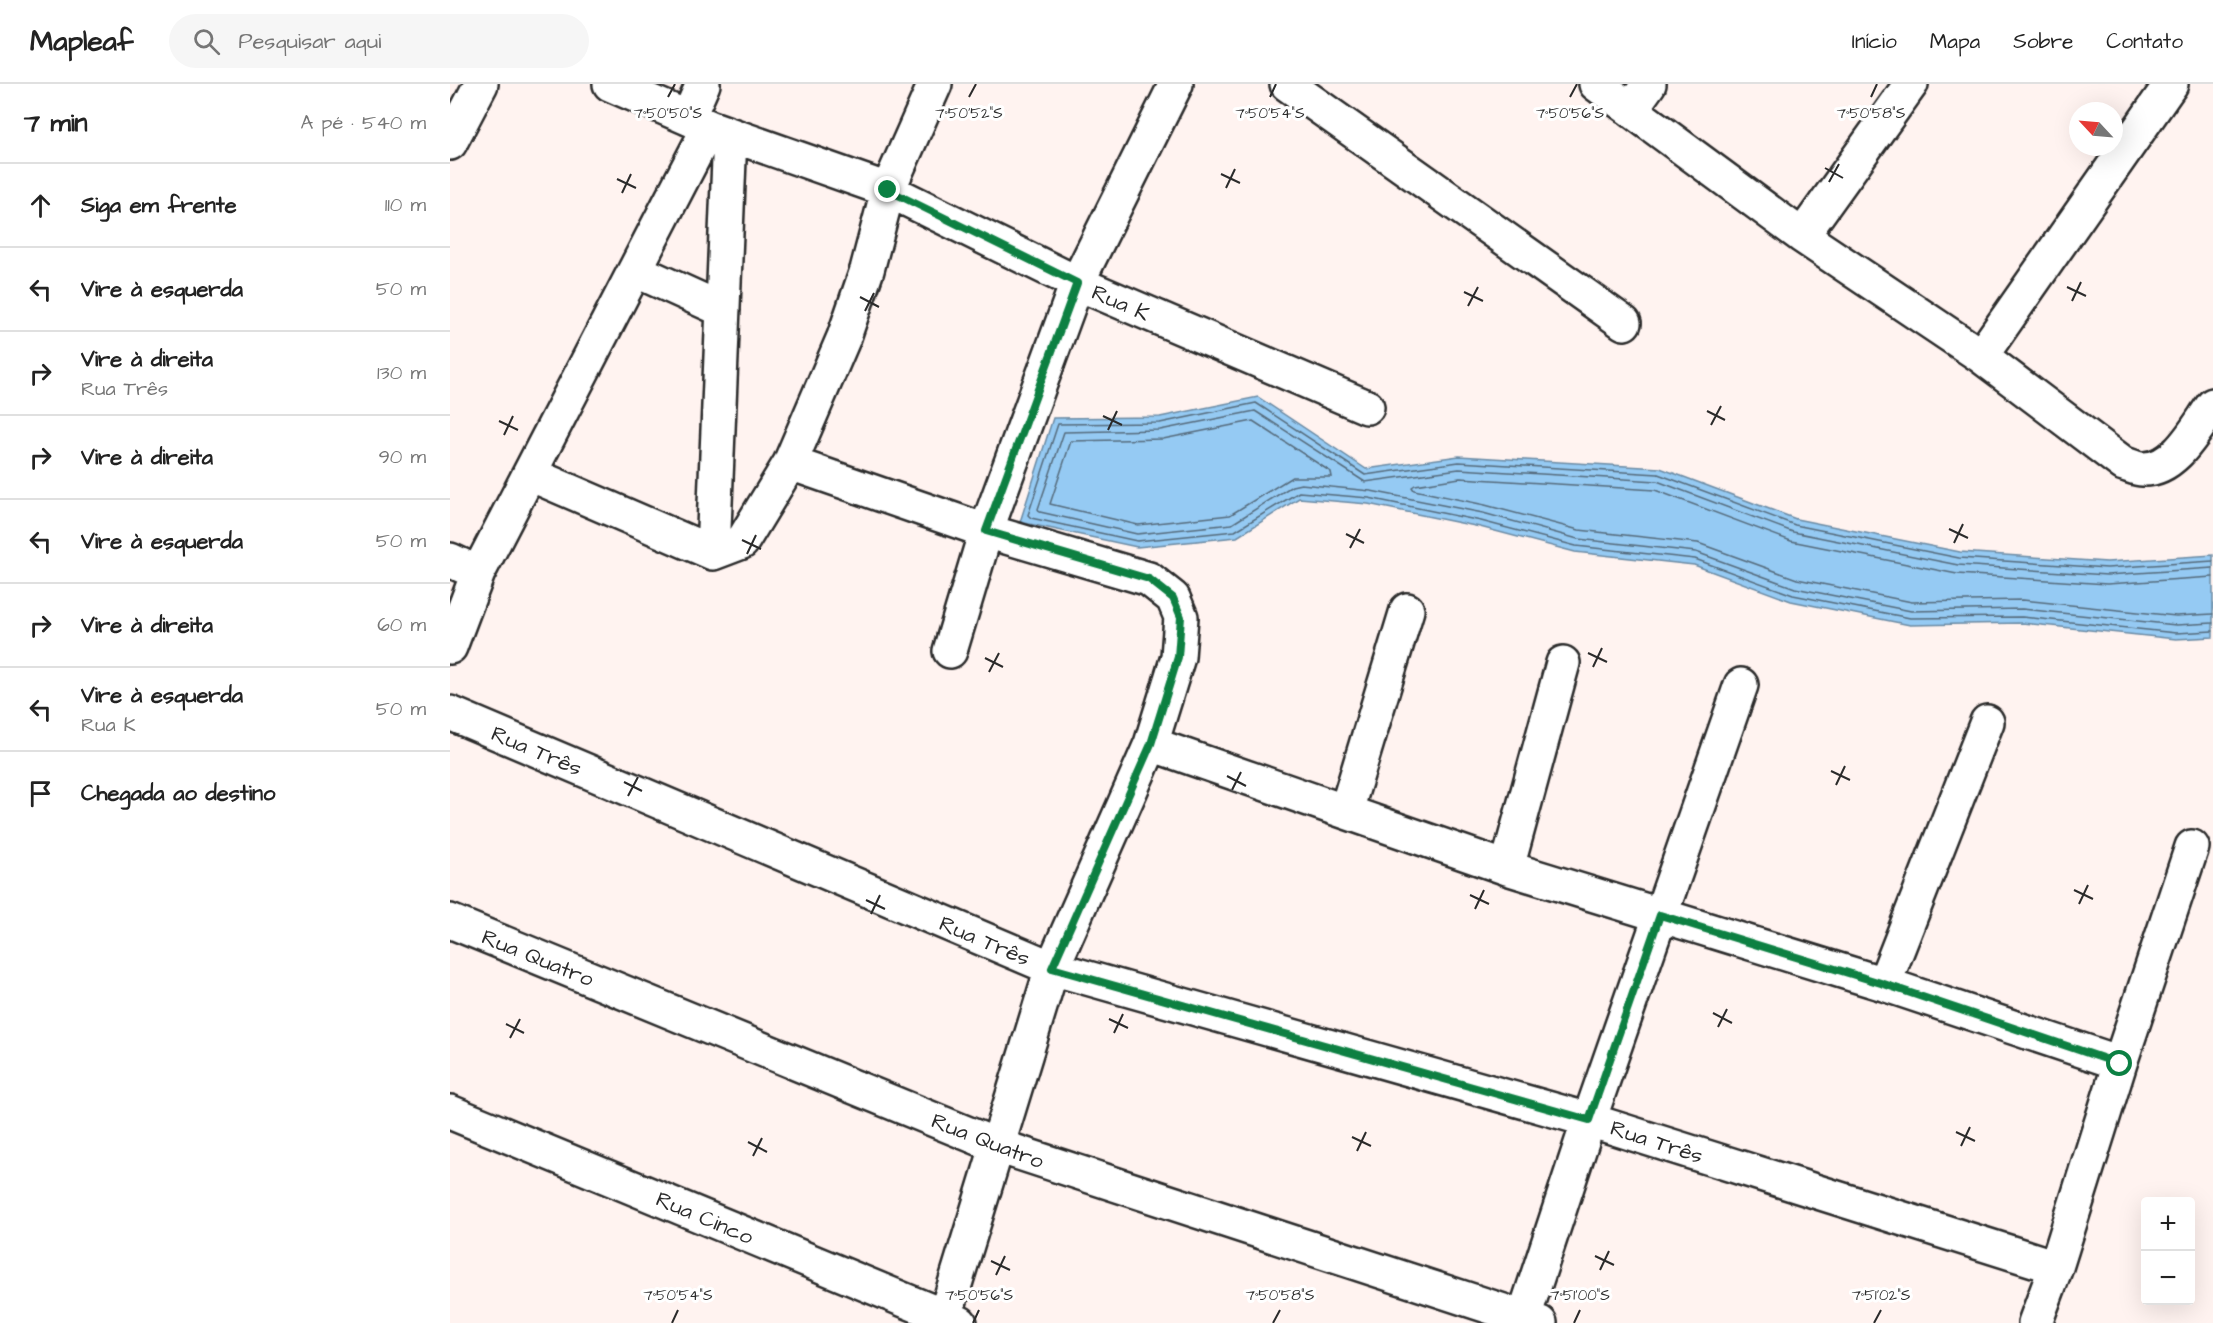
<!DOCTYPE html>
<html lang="pt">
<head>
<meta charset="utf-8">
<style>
	:root { --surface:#fff; --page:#f6f6f6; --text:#222; --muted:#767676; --line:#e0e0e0 }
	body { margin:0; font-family:"Architects Daughter",sans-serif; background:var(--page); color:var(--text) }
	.controls { position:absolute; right:18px; bottom:18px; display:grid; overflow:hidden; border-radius:6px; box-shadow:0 6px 24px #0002 }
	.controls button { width:54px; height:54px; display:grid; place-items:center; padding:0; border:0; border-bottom:2px solid var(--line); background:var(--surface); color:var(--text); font:30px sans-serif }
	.compass { position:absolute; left:1619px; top:18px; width:54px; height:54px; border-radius:50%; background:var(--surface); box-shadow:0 6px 24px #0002; rotate:296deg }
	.stop { position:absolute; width:18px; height:18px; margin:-14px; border:4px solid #0b8043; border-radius:50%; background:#fff }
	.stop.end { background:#0b8043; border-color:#fff; box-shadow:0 2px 6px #0008 }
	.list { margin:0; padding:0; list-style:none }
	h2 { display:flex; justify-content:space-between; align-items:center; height:78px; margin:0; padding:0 24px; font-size:26px }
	h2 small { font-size:20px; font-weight:400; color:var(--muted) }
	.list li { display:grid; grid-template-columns:39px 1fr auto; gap:18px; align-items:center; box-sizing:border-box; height:84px; padding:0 24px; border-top:2px solid var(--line) }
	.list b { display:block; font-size:22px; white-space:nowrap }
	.list p { margin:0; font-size:20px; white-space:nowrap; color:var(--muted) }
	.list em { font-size:20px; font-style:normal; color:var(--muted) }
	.icon { flex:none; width:33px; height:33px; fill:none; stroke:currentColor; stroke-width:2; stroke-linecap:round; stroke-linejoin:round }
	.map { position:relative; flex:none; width:1763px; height:1239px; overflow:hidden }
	header { display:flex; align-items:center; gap:36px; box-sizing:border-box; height:84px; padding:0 30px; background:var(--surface); border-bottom:2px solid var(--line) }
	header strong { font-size:28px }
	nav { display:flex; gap:33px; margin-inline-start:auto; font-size:21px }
	.search { width:420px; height:54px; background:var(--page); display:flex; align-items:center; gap:15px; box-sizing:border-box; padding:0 21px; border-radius:33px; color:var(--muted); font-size:22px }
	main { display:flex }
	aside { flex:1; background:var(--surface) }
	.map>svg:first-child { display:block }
	.water { fill:#95caf3; stroke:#6b8aa3; stroke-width:1.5 }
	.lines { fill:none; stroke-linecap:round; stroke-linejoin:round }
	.shore { stroke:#556b7b; stroke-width:1.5 }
	.minor-casing { stroke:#2b2b2b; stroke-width:38 }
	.minor { stroke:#fff; stroke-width:33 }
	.route { stroke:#0b8043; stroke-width:8 }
	.ticks { fill:none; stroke:#2b2b2b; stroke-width:2 }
	.labels { text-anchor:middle; stroke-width:6; stroke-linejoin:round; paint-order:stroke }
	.street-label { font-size:22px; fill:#2b2b2b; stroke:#fff }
	.ticks-label { font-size:15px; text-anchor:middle; fill:#2b2b2b; stroke:#fff; stroke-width:6; stroke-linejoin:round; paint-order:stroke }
</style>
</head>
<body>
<header>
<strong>Mapleaf</strong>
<div class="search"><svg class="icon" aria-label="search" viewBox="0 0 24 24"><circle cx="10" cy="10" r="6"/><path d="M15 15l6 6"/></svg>Pesquisar aqui</div>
<nav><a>Início</a><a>Mapa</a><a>Sobre</a><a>Contato</a></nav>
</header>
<main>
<aside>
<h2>7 min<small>A pé · 540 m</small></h2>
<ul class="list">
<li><svg class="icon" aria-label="ahead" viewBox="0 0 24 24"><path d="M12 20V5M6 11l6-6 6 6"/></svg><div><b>Siga em frente</b></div><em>110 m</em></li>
<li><svg class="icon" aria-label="left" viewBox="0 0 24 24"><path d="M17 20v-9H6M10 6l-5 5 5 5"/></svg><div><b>Vire à esquerda</b></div><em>50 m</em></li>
<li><svg class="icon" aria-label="right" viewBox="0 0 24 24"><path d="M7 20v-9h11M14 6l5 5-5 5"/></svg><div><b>Vire à direita</b><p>Rua Três</p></div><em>130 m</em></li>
<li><svg class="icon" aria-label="right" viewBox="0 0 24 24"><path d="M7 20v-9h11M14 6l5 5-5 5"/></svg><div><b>Vire à direita</b></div><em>90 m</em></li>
<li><svg class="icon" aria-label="left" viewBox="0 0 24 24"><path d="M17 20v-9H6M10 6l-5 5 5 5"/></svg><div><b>Vire à esquerda</b></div><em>50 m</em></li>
<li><svg class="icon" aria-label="right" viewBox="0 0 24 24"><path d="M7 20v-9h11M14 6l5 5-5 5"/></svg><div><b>Vire à direita</b></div><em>60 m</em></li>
<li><svg class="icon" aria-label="left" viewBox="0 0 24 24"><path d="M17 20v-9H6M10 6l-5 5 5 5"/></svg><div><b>Vire à esquerda</b><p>Rua K</p></div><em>50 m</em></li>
<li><svg class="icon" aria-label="arrive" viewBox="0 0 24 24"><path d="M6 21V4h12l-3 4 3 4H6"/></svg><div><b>Chegada ao destino</b></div></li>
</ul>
</aside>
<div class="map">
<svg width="1763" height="1239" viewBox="0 0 1763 1239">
	<rect width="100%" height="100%" fill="#fff3f0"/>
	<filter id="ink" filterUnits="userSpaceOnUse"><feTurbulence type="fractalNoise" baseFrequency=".0167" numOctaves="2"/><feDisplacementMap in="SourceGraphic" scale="12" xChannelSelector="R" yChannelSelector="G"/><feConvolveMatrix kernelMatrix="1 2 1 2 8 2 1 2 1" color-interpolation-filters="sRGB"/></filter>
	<g filter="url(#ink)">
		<path class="water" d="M808 313 916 385 1009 372 1210 384 1346 435 1510 468 1657 478 1763 471V553L1726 555 1572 539 1460 541 1341 517 1244 481 1125 468 1030 443 918 420 849 414 787 453 687 463 570 438 603 334 710 333Z"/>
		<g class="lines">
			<path class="shore" d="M803 337 881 388 882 393H842L780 431 688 441 600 420 621 357 713 355Z
				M1763 477 1657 484 1509 474 1345 441 1208 390 1009 378 915 391 806 319 710 339 608 340 578 431 581 434 687 457 785 447 849 408 919 414 1031 437 1126 462 1245 475 1343 511 1460 534 1572 533 1726 549 1763 547
				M1763 484 1657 491 1508 481 1343 448 1207 397 1009 385 915 398 805 327 710 346 614 348 588 425 590 428 687 450 782 440 842 402 851 400 921 407 1033 429 1128 455 1246 468 1345 504 1461 527 1572 525 1726 541 1763 539
				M1763 493 1657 500 1507 490 1341 457 1205 406 1010 394 965 401 962 403 964 406 1035 421 1129 446 1248 459 1347 495 1462 518 1573 516 1726 532 1763 530"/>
			<defs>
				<path id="minor" d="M160 0 259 43 438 106 627 199 917 323
					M837 0 1174 239
					M1146 0 1352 152 1531 272 1674 380C1679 381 1686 385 1692 385 1725 387 1747 343 1763 321
					M1181 25 1199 0
					M238 34 253 0
					M0 59 31 0
					M1352 152 1461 0
					M185 186 273 226
					M1531 272 1721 0
					M340 379 536 447 699 495 723 514 731 533 728 573 701 660 602 884 493 1239
					M80 390 263 469 292 458 340 379 394 253 417 186 438 106 485 0
					M263 469 280 51
					M0 476 28 489
					M0 563 28 489 259 43
					M500 567 536 447 627 199 726 0
					M0 629 602 884 1139 1036 1606 1183
					M701 660 1057 784 1434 900 1670 979
					M896 727 957 526
					M1057 784 1113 579
					M0 837 548 1062 1090 1239
					M1434 900 1537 638
					M0 1028 510 1239
					M1072 1239 1139 1036 1291 601
					M1585 1239 1606 1183 1670 979 1742 763"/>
			</defs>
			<use href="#minor" class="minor-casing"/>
			<use href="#minor" class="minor"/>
		</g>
	</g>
	<g class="lines" filter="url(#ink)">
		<path class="route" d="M438 106 627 199 536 447 699 495 723 514 731 533 728 573 701 660 602 884 1139 1036 1210 831 1434 900 1670 980"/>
	</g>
	<path class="ticks" d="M218 13 225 0M519 13 526 0M820 13 826 0M1120 13 1127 0M1421 13 1427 0M1375 84 1393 94M771 90 790 99M167 95 186 104M1379 98 1389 80M776 104 785 85M172 109 181 90M1617 203 1636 212M1014 208 1033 217M410 213 429 223M1622 217 1631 198M1018 222 1028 203M415 227 424 209M1257 327 1275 336M653 332 672 341M49 337 68 346M1261 341 1271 322M658 346 667 327M54 351 63 332M1499 445 1518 454M896 450 914 459M292 456 311 465M1504 459 1513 440M900 464 910 445M297 470 306 451M1138 569 1157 578M535 574 553 583M1143 583 1152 564M539 588 549 569M1381 687 1400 696M777 692 796 702M174 698 192 707M1386 701 1395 682M782 706 791 688M178 712 188 693M1624 806 1643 815M1020 811 1039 820M416 816 435 825M1629 820 1638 801M1025 825 1034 806M421 830 430 811M1263 929 1282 939M659 935 678 944M56 940 74 949M1268 943 1277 925M664 949 673 930M60 954 70 935M1506 1048 1525 1057M902 1053 921 1062M298 1058 317 1068M1511 1062 1520 1043M907 1067 916 1048M303 1072 312 1054M1145 1172 1164 1181M541 1177 560 1186M1150 1186 1159 1167M546 1191 555 1172M222 1239 228 1226M523 1239 529 1226M823 1239 830 1226M1124 1239 1130 1226M1424 1239 1431 1226"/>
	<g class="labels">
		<g class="street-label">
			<text transform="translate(671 218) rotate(23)" y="8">Rua K</text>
			<text transform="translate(87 666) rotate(23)" y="8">Rua Três</text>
			<text transform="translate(535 856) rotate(23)" y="8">Rua Três</text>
			<text transform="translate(88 873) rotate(22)" y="8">Rua Quatro</text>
			<text transform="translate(538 1056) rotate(21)" y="8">Rua Quatro</text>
			<text transform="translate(1207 1057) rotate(18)" y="8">Rua Três</text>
			<text transform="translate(255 1133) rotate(23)" y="8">Rua Cinco</text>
		</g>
	</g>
	<g class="ticks-label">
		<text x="218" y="34">7°50'50"S</text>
		<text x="519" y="34">7°50'52"S</text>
		<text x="820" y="34">7°50'54"S</text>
		<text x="1120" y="34">7°50'56"S</text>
		<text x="1421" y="34">7°50'58"S</text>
		<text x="228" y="1216">7°50'54"S</text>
		<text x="529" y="1216">7°50'56"S</text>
		<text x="830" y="1216">7°50'58"S</text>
		<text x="1130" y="1216">7°51'00"S</text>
		<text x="1431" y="1216">7°51'02"S</text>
	</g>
</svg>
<div class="controls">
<button>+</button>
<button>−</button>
</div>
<svg class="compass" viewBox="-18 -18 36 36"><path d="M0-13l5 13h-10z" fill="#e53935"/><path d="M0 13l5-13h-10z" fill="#767676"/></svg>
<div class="stop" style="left:1670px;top:980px"></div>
<div class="stop end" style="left:438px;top:106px"></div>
</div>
</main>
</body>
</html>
